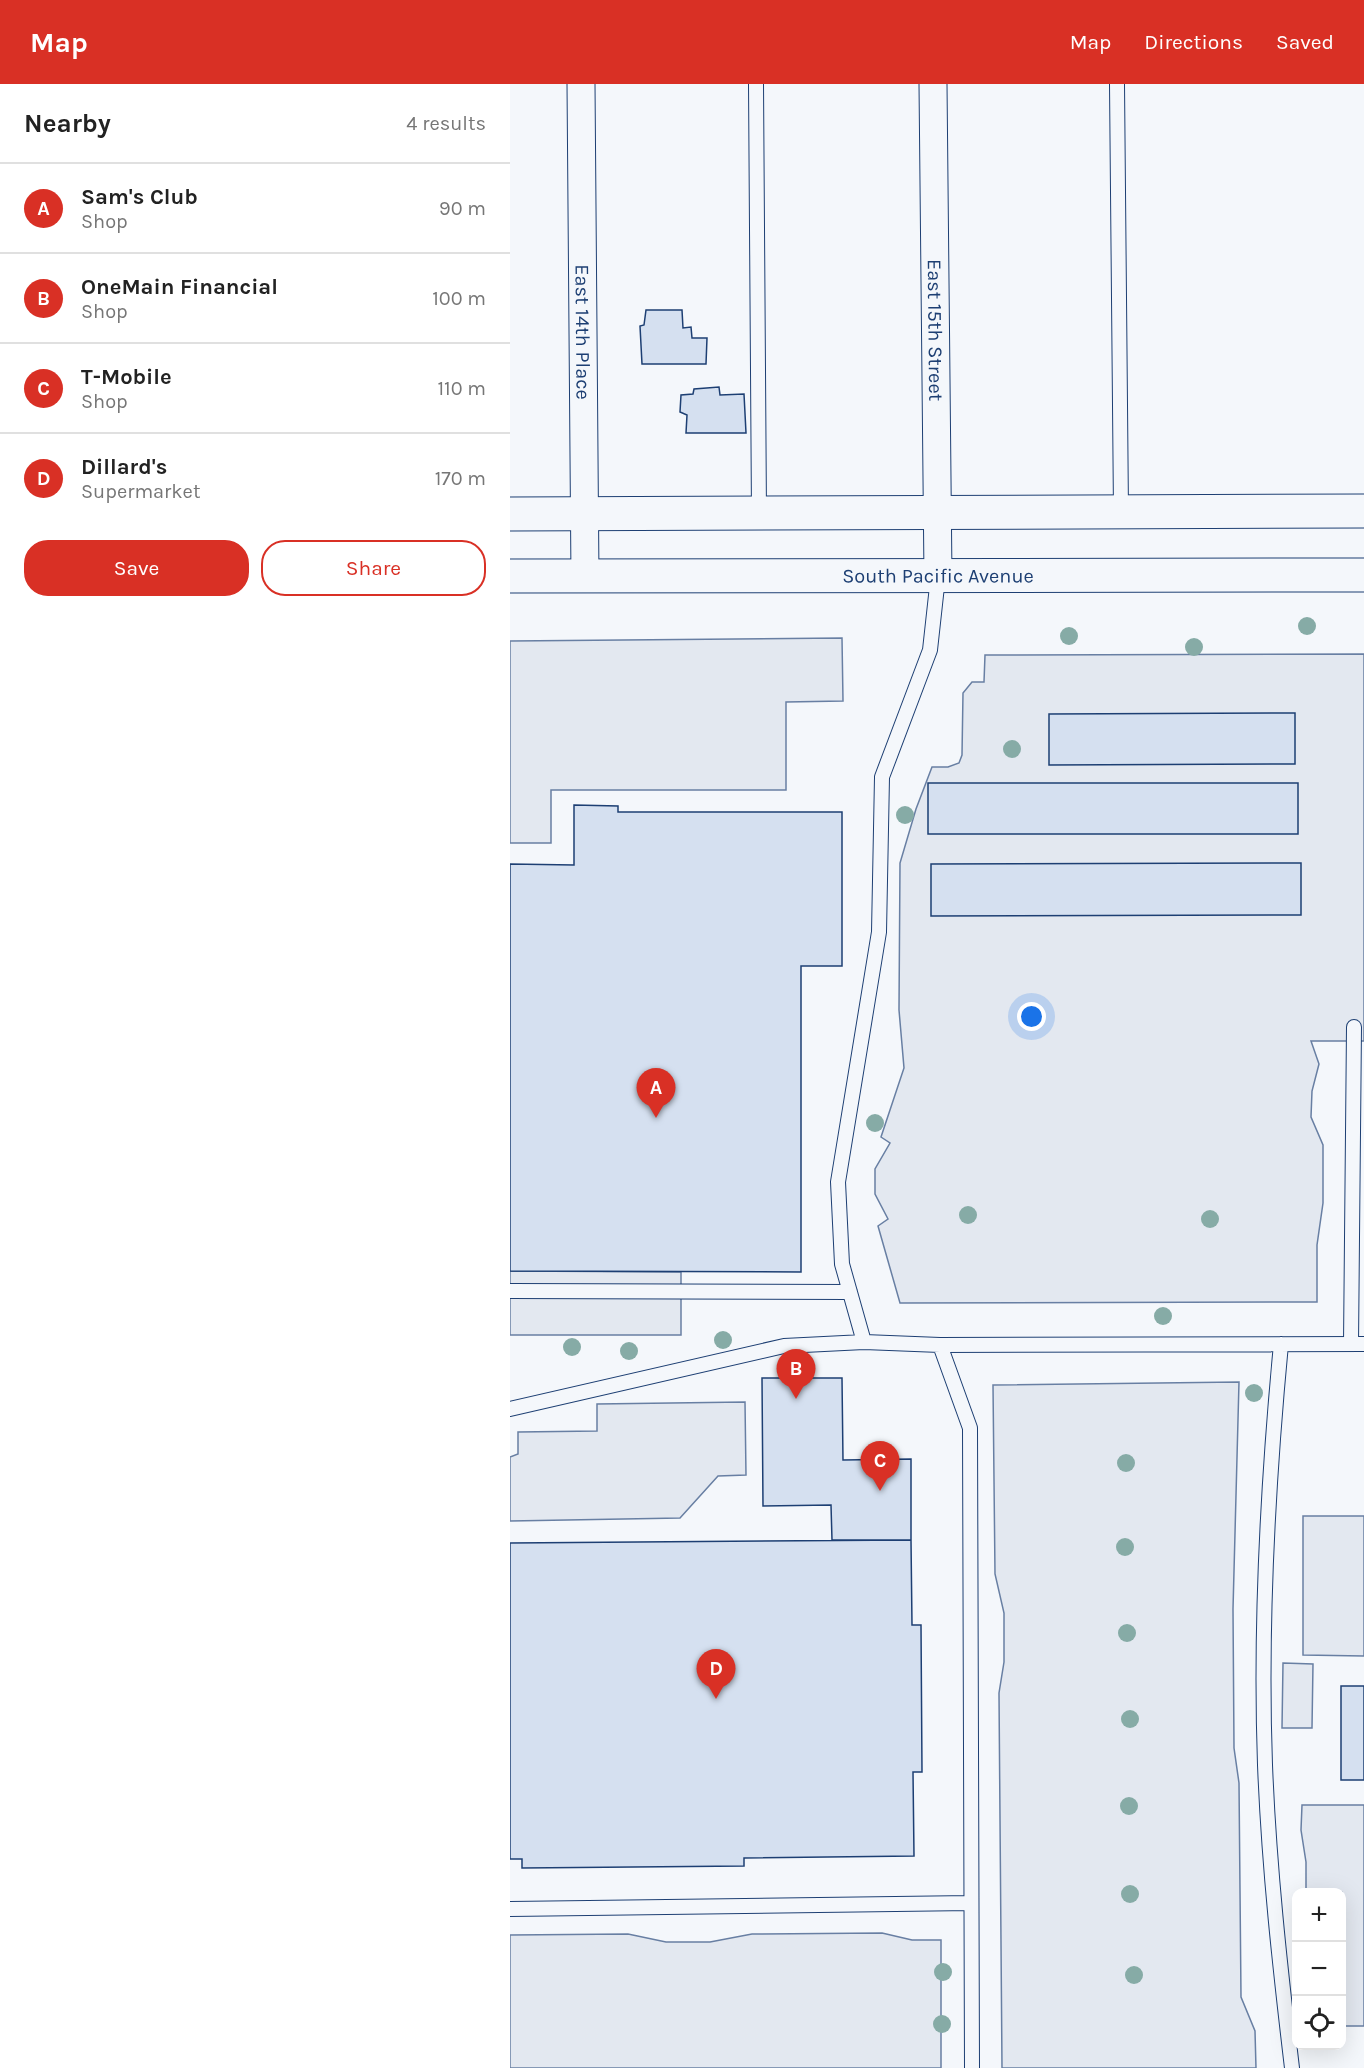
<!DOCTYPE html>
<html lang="en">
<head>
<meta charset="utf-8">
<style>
	:root { --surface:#fff; --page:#f6f6f6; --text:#222; --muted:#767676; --line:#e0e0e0; --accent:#d93025 }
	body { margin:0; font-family:Karla,sans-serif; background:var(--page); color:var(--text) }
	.controls { position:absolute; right:18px; bottom:18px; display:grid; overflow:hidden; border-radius:12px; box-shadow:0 6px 24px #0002 }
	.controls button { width:54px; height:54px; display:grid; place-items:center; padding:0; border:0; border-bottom:2px solid var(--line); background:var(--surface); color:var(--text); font:30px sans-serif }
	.you { position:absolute; left:522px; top:933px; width:21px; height:21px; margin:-15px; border:4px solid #fff; border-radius:50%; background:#1a73e8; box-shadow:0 0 0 9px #1a73e833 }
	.badge { display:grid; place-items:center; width:39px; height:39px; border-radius:50%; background:var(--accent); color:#fff; font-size:20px; font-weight:700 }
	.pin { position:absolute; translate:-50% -50px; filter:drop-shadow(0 2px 3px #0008) }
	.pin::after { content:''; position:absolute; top:32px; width:21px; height:18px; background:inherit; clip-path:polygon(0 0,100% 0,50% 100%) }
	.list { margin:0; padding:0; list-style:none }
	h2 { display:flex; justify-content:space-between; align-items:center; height:78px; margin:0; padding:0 24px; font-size:26px }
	h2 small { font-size:20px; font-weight:400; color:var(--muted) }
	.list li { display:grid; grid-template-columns:39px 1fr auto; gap:18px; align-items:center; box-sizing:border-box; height:90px; padding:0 24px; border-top:2px solid var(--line) }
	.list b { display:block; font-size:22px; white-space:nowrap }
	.list p { margin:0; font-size:20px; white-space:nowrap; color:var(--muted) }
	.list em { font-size:20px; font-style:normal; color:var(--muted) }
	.actions { display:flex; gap:12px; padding:18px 24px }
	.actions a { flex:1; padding:14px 0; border:2px solid var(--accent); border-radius:24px; text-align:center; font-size:21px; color:var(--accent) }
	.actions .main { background:var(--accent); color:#fff }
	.icon { flex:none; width:33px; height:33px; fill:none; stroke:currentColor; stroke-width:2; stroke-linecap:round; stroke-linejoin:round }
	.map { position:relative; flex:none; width:854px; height:1984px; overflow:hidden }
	header { display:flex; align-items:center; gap:36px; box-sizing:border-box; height:84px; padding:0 30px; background:var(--accent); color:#fff }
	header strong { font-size:28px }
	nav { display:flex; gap:33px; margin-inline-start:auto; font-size:21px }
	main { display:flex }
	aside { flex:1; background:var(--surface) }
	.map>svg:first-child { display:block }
	.parking { fill:#e3e8f0; stroke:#687fa3; stroke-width:1.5 }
	.building { fill:#d5e0f0; stroke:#1d3f73; stroke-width:1.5 }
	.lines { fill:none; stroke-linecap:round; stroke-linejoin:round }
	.service-casing { stroke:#1d3f73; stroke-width:16 }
	.minor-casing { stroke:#1d3f73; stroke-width:29 }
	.tertiary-casing { stroke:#1d3f73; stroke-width:35 }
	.service { stroke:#f4f7fb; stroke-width:14 }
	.minor { stroke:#f4f7fb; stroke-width:27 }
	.tertiary { stroke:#f4f7fb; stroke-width:33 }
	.tree { fill:#86aba6 }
	.labels { text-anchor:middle; stroke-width:4.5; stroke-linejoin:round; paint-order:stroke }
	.street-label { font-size:20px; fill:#1d3f73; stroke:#f4f7fb }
</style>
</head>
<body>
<header>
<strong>Map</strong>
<nav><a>Map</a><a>Directions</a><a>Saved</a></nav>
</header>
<main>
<aside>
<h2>Nearby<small>4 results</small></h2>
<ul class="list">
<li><span class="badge">A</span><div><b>Sam's Club</b><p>Shop</p></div><em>90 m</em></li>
<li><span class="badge">B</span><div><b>OneMain Financial</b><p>Shop</p></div><em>100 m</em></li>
<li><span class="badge">C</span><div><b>T-Mobile</b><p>Shop</p></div><em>110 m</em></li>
<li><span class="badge">D</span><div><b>Dillard's</b><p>Supermarket</p></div><em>170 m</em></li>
</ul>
<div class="actions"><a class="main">Save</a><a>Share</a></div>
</aside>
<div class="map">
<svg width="854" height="1984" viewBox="0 0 854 1984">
	<rect width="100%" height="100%" fill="#f4f7fb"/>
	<path class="parking" d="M332 554 333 617 276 618V706H41V759H0V557Z
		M854 570V957H801L809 980 802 1007 801 1033 813 1061V1119L807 1161V1218L390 1219 368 1142 378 1135 365 1110V1085L380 1059 371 1053 394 984 389 926 390 779 406 725 422 683H438L449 679 452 671 453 609 462 598H474L475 571Z
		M0 1187 171 1188V1251H0Z
		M729 1298 723 1525 724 1664 729 1699 731 1913 745 1947 746 1984H492L489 1609 494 1578V1529L485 1490 483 1301Z
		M235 1318 236 1391 208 1392 170 1434 0 1437V1373L8 1370V1348L87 1347V1320Z
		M793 1432H854V1572L793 1571Z
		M773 1579 803 1580 802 1644H772Z
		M792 1721H854V1942H832V1808H796V1778L791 1746Z
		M372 1849 402 1856H431V1984H0V1851L118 1850 156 1858H200L242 1850Z"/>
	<path class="building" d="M136 226H172L173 244 181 243 182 254H197L196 280H132L130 242 134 241Z
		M209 303 210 311 234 310 236 349H176L177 331 170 328 171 311 183 310 184 305Z
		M785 629V680L539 681V630Z
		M418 699H788V750H418Z
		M64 721 108 722V728H332V882H291V1188L0 1187V780L64 781Z
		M791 779V831L421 832V780Z
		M252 1294H332L333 1376 401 1375V1456H322L321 1421 253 1422Z
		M401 1456 402 1541H411L412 1688H403L404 1772 234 1774V1782L12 1784V1775H0V1459Z
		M831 1602H854V1696H831Z"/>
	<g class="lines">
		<defs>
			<path id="service" d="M246 0 249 430
				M607 0 611 428
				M428 493 420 566 372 693 369 848 328 1098 332 1180 354 1258 430 1261 460 1344 462 1984
				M0 1207 340 1208
				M771 1260C758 1397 750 1543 755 1681 759 1783 770 1883 782 1984
				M841 1260 844 943
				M430 1261 854 1260
				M0 1325 274 1262 354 1258
				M0 1825 461 1819"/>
			<g id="minor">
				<path id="s1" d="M71 0 75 494"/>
				<path id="s2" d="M423 0 428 493"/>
			</g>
			<g id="tertiary">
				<path d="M0 430 854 427"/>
				<path id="s3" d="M0 492 854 491"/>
			</g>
		</defs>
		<use href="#service" class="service-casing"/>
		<use href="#minor" class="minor-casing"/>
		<use href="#tertiary" class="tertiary-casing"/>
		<use href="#service" class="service"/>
		<use href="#minor" class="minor"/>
		<use href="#tertiary" class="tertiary"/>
	</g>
	<g class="tree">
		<circle cx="797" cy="542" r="9"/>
		<circle cx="559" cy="552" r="9"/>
		<circle cx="684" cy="563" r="9"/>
		<circle cx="502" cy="665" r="9"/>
		<circle cx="395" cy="731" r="9"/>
		<circle cx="365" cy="1039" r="9"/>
		<circle cx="458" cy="1131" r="9"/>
		<circle cx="700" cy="1135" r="9"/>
		<circle cx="653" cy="1232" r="9"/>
		<circle cx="213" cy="1256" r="9"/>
		<circle cx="62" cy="1263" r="9"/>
		<circle cx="119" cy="1267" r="9"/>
		<circle cx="744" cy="1309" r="9"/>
		<circle cx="616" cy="1379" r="9"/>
		<circle cx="615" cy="1463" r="9"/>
		<circle cx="617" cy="1549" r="9"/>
		<circle cx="620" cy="1635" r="9"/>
		<circle cx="619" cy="1722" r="9"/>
		<circle cx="620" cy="1810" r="9"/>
		<circle cx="433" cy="1888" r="9"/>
		<circle cx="624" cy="1891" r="9"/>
		<circle cx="432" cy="1940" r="9"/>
	</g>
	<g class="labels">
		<g class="street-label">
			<text dy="7" stroke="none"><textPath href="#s1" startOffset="248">East 14th Place</textPath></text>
			<text dy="7" stroke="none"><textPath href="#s2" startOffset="246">East 15th Street</textPath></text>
			<text dy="7" stroke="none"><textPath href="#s3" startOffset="428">South Pacific Avenue</textPath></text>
		</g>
	</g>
</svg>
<div class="controls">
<button>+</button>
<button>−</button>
<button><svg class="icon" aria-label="locate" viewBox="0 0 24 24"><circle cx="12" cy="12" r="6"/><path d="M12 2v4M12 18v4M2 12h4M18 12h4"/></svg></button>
</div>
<div class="you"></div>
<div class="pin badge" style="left:146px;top:1034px">A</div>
<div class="pin badge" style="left:286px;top:1315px">B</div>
<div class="pin badge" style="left:370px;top:1407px">C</div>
<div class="pin badge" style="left:206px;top:1615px">D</div>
</div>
</main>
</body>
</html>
